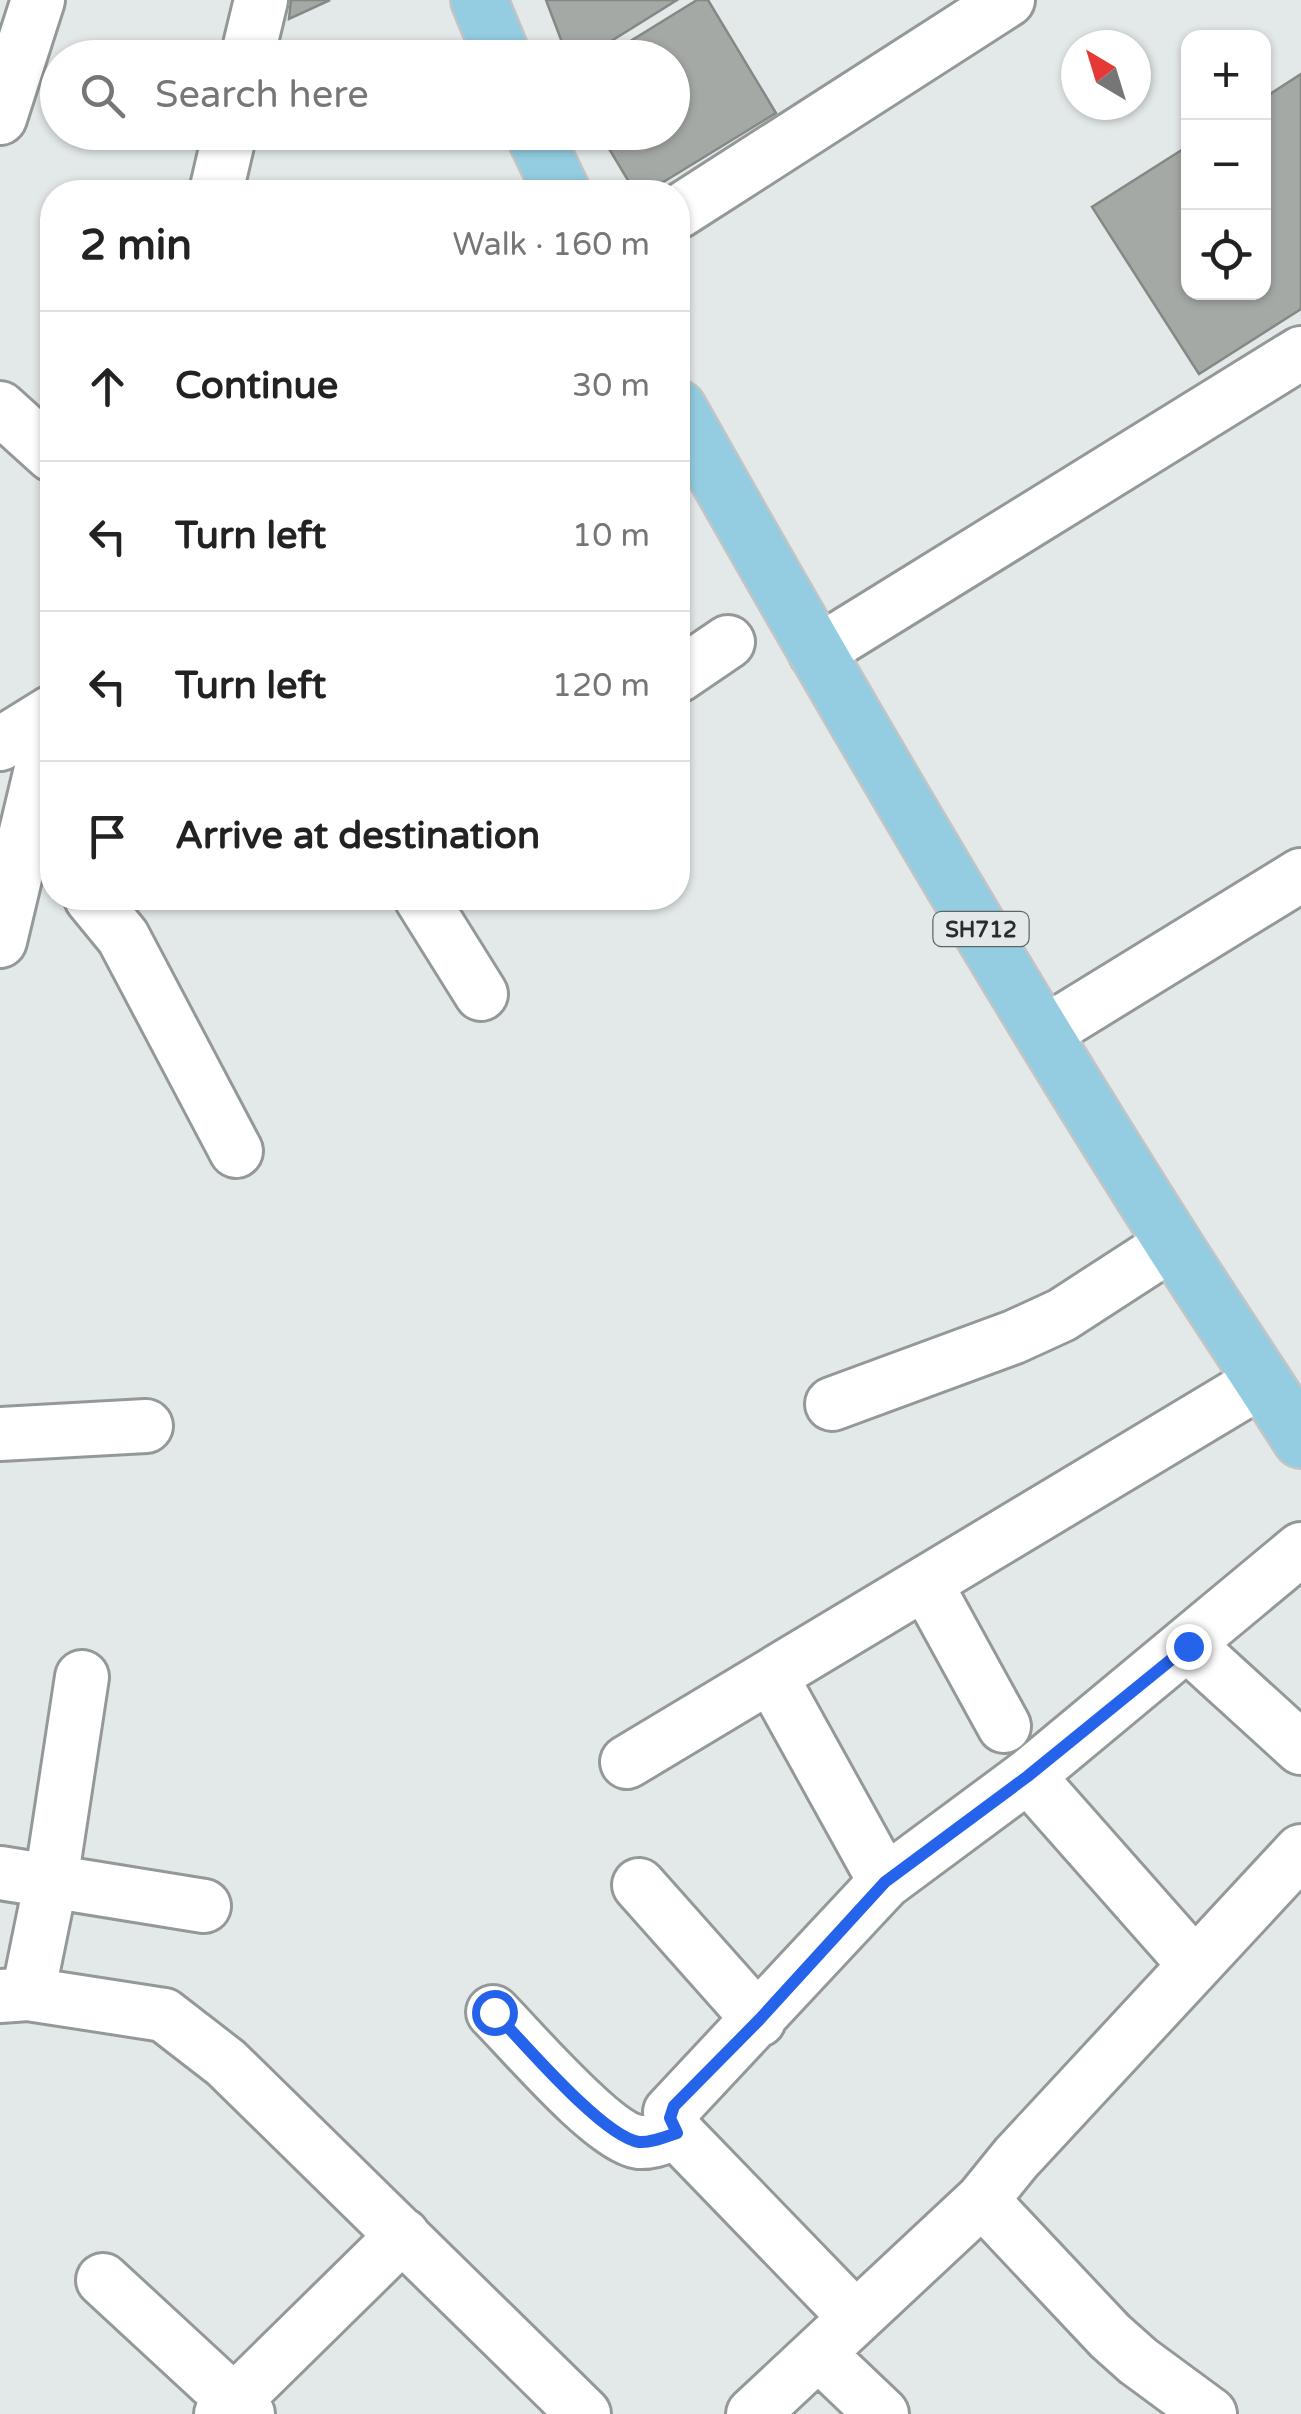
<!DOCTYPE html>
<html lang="en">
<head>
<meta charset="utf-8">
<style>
	:root { --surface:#fff; --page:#f2f2f2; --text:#222; --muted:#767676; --line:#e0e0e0 }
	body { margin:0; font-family:"Varela Round",sans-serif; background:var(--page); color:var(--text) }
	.controls { position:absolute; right:30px; top:30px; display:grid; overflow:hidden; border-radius:20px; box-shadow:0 2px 8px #0004 }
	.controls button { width:90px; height:90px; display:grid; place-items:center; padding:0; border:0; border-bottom:2px solid var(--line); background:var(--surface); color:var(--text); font:50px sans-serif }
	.compass { position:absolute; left:1061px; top:30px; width:90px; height:90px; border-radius:50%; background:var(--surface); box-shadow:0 2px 8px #0004; rotate:322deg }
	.stop { position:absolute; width:30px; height:30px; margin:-22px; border:8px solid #2563eb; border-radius:50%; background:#fff }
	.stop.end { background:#2563eb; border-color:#fff; box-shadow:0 2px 10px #0008 }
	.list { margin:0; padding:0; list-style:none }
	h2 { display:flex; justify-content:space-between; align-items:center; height:130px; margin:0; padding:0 40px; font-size:42px }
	h2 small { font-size:32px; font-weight:400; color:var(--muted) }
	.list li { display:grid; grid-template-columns:65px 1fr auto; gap:30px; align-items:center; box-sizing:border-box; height:150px; padding:0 40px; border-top:2px solid var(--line) }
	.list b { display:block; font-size:38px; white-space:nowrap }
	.list em { font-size:32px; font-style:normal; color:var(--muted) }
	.icon { flex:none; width:55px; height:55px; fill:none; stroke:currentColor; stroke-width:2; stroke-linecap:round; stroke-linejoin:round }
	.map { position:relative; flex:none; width:1301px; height:2414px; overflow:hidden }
	.search { position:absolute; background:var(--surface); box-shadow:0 2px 8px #0004; left:40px; top:40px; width:650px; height:110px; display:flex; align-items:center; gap:25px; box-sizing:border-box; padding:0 35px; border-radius:55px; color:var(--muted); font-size:38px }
	.panel { position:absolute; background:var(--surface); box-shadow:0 2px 8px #0004; left:40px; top:180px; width:650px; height:730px; border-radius:40px }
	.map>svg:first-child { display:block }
	.building { fill:#a5a9a6; stroke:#848986; stroke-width:2.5 }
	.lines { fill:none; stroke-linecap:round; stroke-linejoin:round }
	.minor-casing { stroke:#939999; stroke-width:58 }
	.major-casing { stroke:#c3c4c4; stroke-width:60 }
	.minor { stroke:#fff; stroke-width:52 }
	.major { stroke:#94cde2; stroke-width:55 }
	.route { stroke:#2563eb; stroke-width:12 }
	.labels { text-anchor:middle; stroke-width:9; stroke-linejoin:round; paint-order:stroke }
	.shield { fill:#e2e9e8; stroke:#606564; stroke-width:2.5 }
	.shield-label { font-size:22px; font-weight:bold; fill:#292c2b }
</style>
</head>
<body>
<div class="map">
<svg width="1301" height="2414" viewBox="0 0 1301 2414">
	<rect width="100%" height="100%" fill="#e2e9e8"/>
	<path class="building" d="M291 0H330L289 19Z
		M546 0H677L584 58H568Z
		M697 0H708L776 113 647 192H635L599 132H672V58H603Z
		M1301 74V309L1199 374 1092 207 1188 146V292H1264V98Z"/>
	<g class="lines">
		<defs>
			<path id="minor" d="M247 58 261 0
				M0 118 38 0
				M216 192 230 132
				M678 212 1008 0
				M0 408 52 455
				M816 653 1301 353
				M678 676 728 642
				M0 744 52 712
				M91 898 123 937 236 1151
				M421 898 481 994
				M0 941 41 769 52 739
				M1044 1033 1301 875
				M832 1404 1014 1337 1062 1315 1173 1243
				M0 1434 146 1426
				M926 1584 1004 1726
				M1188 1645 1301 1748
				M771 1676 885 1882
				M627 1762 1263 1380
				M0 1873 204 1906
				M639 1885 759 2020
				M1195 1965 1028 1776 1301 1549
				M28 1994 51 1881 82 1677
				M0 1996 28 1994 164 2015 226 2063 584 2414
				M493 2012C522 2041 603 2137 639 2142 651 2143 665 2137 677 2133
				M982 2200 1110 2336 1138 2361 1210 2414
				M103 2280 248 2414
				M855 2317 677 2133 670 2112 885 1882 1028 1776
				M819 2354 882 2414
				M221 2414 403 2235
				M753 2414 982 2200 1016 2158 1301 1851"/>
			<path id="major" d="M479 0 503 58
				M533 132 562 192
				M678 408C836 689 999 969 1173 1243 1215 1309 1259 1374 1301 1440"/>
		</defs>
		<use href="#minor" class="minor-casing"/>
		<use href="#major" class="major-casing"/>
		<use href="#minor" class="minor"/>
		<use href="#major" class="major"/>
	</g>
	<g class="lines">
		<path class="route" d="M494 2012C522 2041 603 2137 639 2142 651 2143 665 2137 677 2133L670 2118 674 2106 759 2020 885 1882 1028 1776 1188 1646"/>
	</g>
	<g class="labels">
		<rect class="shield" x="933.5" y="912" width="95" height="34" rx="8"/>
		<g class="shield-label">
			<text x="981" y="937">SH712</text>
		</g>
	</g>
</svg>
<div class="controls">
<button>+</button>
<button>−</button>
<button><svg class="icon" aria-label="locate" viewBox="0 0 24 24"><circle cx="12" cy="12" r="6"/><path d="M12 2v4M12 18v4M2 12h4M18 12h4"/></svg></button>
</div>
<svg class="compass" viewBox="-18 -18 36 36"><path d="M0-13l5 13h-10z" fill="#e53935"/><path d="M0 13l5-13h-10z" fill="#767676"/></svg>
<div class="stop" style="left:494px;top:2012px"></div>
<div class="stop end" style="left:1188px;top:1646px"></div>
<div class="search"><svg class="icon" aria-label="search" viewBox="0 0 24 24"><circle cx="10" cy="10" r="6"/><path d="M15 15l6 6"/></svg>Search here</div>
<section class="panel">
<h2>2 min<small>Walk · 160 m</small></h2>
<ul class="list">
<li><svg class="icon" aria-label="ahead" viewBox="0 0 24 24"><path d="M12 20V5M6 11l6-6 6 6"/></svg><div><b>Continue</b></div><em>30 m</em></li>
<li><svg class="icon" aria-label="left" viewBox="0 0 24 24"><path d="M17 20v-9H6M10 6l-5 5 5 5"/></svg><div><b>Turn left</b></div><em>10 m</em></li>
<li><svg class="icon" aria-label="left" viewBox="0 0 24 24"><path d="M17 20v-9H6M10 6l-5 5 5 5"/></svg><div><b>Turn left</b></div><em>120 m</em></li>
<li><svg class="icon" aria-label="arrive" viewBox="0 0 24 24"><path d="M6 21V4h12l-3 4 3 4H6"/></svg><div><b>Arrive at destination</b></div></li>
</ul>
</section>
</div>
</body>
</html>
